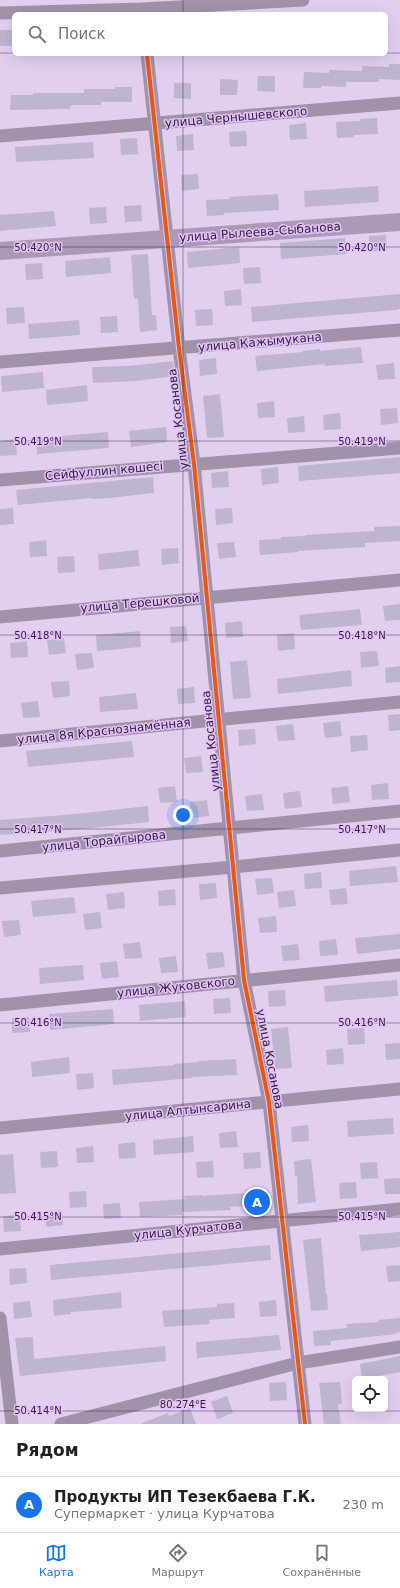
<!DOCTYPE html>
<html lang="ru">
<head>
<meta charset="utf-8">
<style>
	:root { --surface:#fff; --page:#f6f6f6; --text:#222; --muted:#767676; --line:#e0e0e0; --accent:#1a73e8 }
	body { margin:0; font-family:"DejaVu Sans",sans-serif; background:var(--page); color:var(--text) }
	.controls { position:absolute; right:12px; bottom:12px; display:grid; overflow:hidden; border-radius:6px; box-shadow:0 4px 16px #0002 }
	.controls button { width:36px; height:36px; display:grid; place-items:center; padding:0; border:0; border-bottom:1px solid var(--line); background:var(--surface); color:var(--text); font:20px sans-serif }
	.you { position:absolute; left:183px; top:815px; width:14px; height:14px; margin:-10px; border:3px solid #fff; border-radius:50%; background:#1a73e8; box-shadow:0 0 0 6px #1a73e833 }
	.badge { display:grid; place-items:center; width:26px; height:26px; border-radius:50%; background:var(--accent); color:#fff; font-size:13px; font-weight:700 }
	.pin { position:absolute; translate:-50% -50%; border:2px solid #fff; box-shadow:0 1px 4px #0006 }
	.list { margin:0; padding:0; list-style:none }
	h2 { display:flex; justify-content:space-between; align-items:center; height:52px; margin:0; padding:0 16px; font-size:17px }
	h2 small { font-size:13px; font-weight:400; color:var(--muted) }
	.list li { display:grid; grid-template-columns:26px 1fr auto; gap:12px; align-items:center; box-sizing:border-box; height:56px; padding:0 16px; border-top:1px solid var(--line) }
	.list b { display:block; font-size:15px; white-space:nowrap }
	.list p { margin:0; font-size:13px; white-space:nowrap; color:var(--muted) }
	.list em { font-size:13px; font-style:normal; color:var(--muted) }
	.icon { flex:none; width:22px; height:22px; fill:none; stroke:currentColor; stroke-width:2; stroke-linecap:round; stroke-linejoin:round }
	.map { position:relative; flex:none; width:400px; height:1424px; overflow:hidden }
	.search { position:absolute; background:var(--surface); box-shadow:0 4px 16px #0002; left:12px; right:12px; top:12px; height:44px; display:flex; align-items:center; gap:10px; box-sizing:border-box; padding:0 14px; border-radius:6px; color:var(--muted); font-size:15px }
	.sheet { height:108px; background:var(--surface) }
	nav { display:flex; justify-content:space-around; align-items:center; box-sizing:border-box; height:56px; border-top:1px solid var(--line); background:var(--surface); font-size:11px; color:var(--muted) }
	nav a { display:grid; justify-items:center; gap:2px }
	nav .on { color:var(--accent) }
	.map>svg:first-child { display:block }
	.building { fill:#bfb5ce }
	.lines { fill:none; stroke-linecap:round; stroke-linejoin:round }
	.street { stroke:#a093a9; stroke-width:13 }
	.secondary { stroke:#ab99b5; stroke-width:18 }
	.cycleway-casing { stroke:#e4c2fc; stroke-width:6 }
	.cycleway { stroke:#e8590c; stroke-width:4 }
	.ticks { fill:none; stroke:#31243a; stroke-width:1; stroke-opacity:0.45 }
	.labels { text-anchor:middle; stroke-width:3; stroke-linejoin:round; paint-order:stroke }
	.street-label { font-size:12px; fill:#31243a; stroke:#e4c2fc }
	.ticks-label { font-size:10px; text-anchor:middle; fill:#31243a; stroke:#e4c2fc; stroke-width:3; stroke-linejoin:round; paint-order:stroke }
</style>
</head>
<body>
<div class="map">
<svg width="400" height="1424" viewBox="0 0 400 1424">
	<rect width="100%" height="100%" fill="#e2cfef"/>
	<path class="building" d="M0 30H13L12 46H0Z
		M389 64H400V80L379 79V82H346V87L321 86V88H303L304 72 329 73V70L362 71V66L389 67Z
		M258 76H275V92L257 91Z
		M220 79 238 80 237 95H220Z
		M174 83H191V99L174 98Z
		M115 87H132V102H101V105H71L70 109 10 110 11 95H33V93H84V89H115Z
		M377 118 378 134 354 135V137L337 138 336 122 360 121V119Z
		M306 123 307 139 290 140 289 125Z
		M246 131 247 146 230 147 229 132Z
		M193 134 194 150 177 151 176 136Z
		M137 138 138 154 121 155 120 139Z
		M93 142 94 158 16 162 15 147Z
		M198 174 199 189 182 191 181 175Z
		M378 186 379 202 305 207 304 191Z
		M278 194 279 210 224 213V215L207 216 206 200 230 199 229 197Z
		M141 205 142 221 125 222 124 206Z
		M106 207 107 223 90 224 89 208Z
		M54 211 56 226 0 231V215Z
		M386 235 387 250 370 252 369 236Z
		M345 238 346 254 281 259 280 243Z
		M239 247 240 263 188 268 187 252Z
		M148 254 152 315H156L157 330 140 332 138 299H134L131 255Z
		M110 257 111 273 66 277 65 261Z
		M42 263 43 279 26 280 25 264Z
		M260 267 261 283 244 284 243 268Z
		M241 289 242 305 225 306 224 291Z
		M400 294V309L396 310 252 322 251 307Z
		M24 307 25 323 7 324 6 308Z
		M212 309 213 325 196 326 195 310Z
		M117 316 118 332 101 333 100 317Z
		M79 320 80 335 29 339 28 324Z
		M361 347 363 363 325 366V364L257 371 255 356 303 352V351L320 349V351Z
		M216 358 217 374 200 376 199 360Z
		M173 361 175 376 136 381 93 383 92 367 129 366Z
		M394 363 395 379 378 380 376 365Z
		M43 372 44 388 2 392 1 376Z
		M87 385 88 401 47 405 46 390Z
		M220 394 224 437 207 438 203 396Z
		M274 401 275 417 258 418 257 403Z
		M397 408 398 423 381 425 380 409Z
		M340 413 341 429 324 430 323 415Z
		M304 416 305 432 288 433 287 418Z
		M166 427 167 442 131 447 129 431Z
		M108 432 109 448 37 454 36 438Z
		M16 439 17 455 0 456V441Z
		M400 457V473L299 481 298 466Z
		M278 467 279 483 262 485 261 469Z
		M228 471 229 487 212 488 211 473Z
		M153 477 154 493 109 498 92 499V498L18 505 16 490Z
		M13 508 14 524 0 525V509Z
		M232 508 233 523 216 525 215 509Z
		M400 526V541L365 543V547L298 551V552L260 555 259 540 281 539V537L305 536V535L374 531V527Z
		M46 540 47 556 30 557 29 542Z
		M234 542 236 557 219 559 217 543Z
		M178 548 179 563 162 565 161 549Z
		M138 550 140 566 99 570 98 554Z
		M74 556 75 572 58 573 57 557Z
		M400 604V620L385 621 383 606Z
		M360 609 362 625 301 630 299 615Z
		M242 621 243 637 226 638 225 623Z
		M186 626 188 641 171 643 170 627Z
		M140 631 141 647 97 651 96 635Z
		M294 633 295 649 278 651 277 635Z
		M64 638 66 653 49 655 47 640Z
		M27 641 28 657 11 658 10 643Z
		M377 651 379 666 361 668 360 652Z
		M92 653 94 668 77 670 75 654Z
		M247 660 251 698 233 699 230 662Z
		M400 666V682L386 683 385 668Z
		M351 670 352 686 278 694 277 679Z
		M69 681 70 696 53 698 51 682Z
		M194 687 195 703 178 704 177 689Z
		M136 693 138 709 100 712 99 697Z
		M38 701 40 717 23 718 21 703Z
		M400 714V730L389 731 388 715Z
		M340 721 342 736 325 738 323 723Z
		M293 724 295 740 278 741 276 726Z
		M255 729 256 744 239 746 238 730Z
		M367 735 368 750 351 752 350 736Z
		M132 741 134 757 28 767 26 751Z
		M201 756 203 772 186 773 184 758Z
		M388 783 389 799 372 800 371 785Z
		M175 786 177 802 160 803 158 788Z
		M348 786 350 802 333 804 331 788Z
		M300 791 302 807 285 809 283 793Z
		M262 794 264 810 247 811 245 796Z
		M207 800 209 816 191 818 190 802Z
		M148 806 149 822 81 829 0 835V820L76 814Z
		M396 866 398 882 350 886 349 871Z
		M321 872 322 888 305 889 304 874Z
		M272 878 274 893 257 895 255 879Z
		M216 883 217 898 200 900 199 884Z
		M346 888 348 904 331 905 329 890Z
		M175 889 176 905 159 906 158 891Z
		M294 890 296 906 279 908 277 892Z
		M124 892 125 908 108 910 106 894Z
		M74 897 76 913 33 917 31 901Z
		M100 912 102 928 85 930 83 914Z
		M276 916 277 932 260 933 258 918Z
		M19 920 21 935 4 937 2 921Z
		M400 934V949L357 954 355 938Z
		M336 939 338 955 320 956 319 941Z
		M140 942 142 958 125 959 123 944Z
		M298 944 300 960 283 961 281 946Z
		M223 952 225 967 208 969 206 953Z
		M176 956 178 972 161 973 159 958Z
		M117 961 119 977 102 979 100 963Z
		M83 965 84 980 40 984 39 968Z
		M397 980 398 996 325 1002 324 986Z
		M285 990 286 1006 269 1007 268 991Z
		M230 998 231 1013 214 1014 213 999Z
		M185 1001 186 1017 140 1021 139 1005Z
		M113 1009 114 1024 50 1030 49 1014Z
		M29 1017 30 1032 12 1033V1018Z
		M288 1027 292 1068 275 1069 271 1029Z
		M364 1028 365 1044 348 1045 347 1029Z
		M400 1043V1059L386 1060 385 1044Z
		M343 1048 344 1064 327 1065 326 1050Z
		M69 1057 70 1073 32 1077 31 1062Z
		M236 1059 237 1075 192 1077 193 1078 113 1085 112 1070 174 1065V1064L199 1062V1061Z
		M93 1073 94 1088 77 1090 76 1074Z
		M393 1118 394 1134 348 1137 347 1121Z
		M308 1125 309 1141 292 1142 291 1127Z
		M236 1131 238 1147 220 1148 219 1133Z
		M193 1136 194 1152 154 1155 153 1140Z
		M135 1142 136 1158 119 1159 118 1144Z
		M93 1146 94 1162 77 1163 76 1148Z
		M57 1151 58 1167 41 1168 40 1152Z
		M260 1152 261 1168 244 1169 243 1153Z
		M13 1154 16 1193 0 1194V1155Z
		M311 1159 316 1202 298 1204 297 1176H295L294 1161Z
		M213 1161 214 1177 197 1178 196 1162Z
		M377 1162 378 1178 361 1179 360 1163Z
		M400 1178V1194H385L384 1179Z
		M356 1182 357 1198 340 1199 339 1183Z
		M263 1189 264 1205 230 1207 231 1210 182 1212V1215L140 1217 139 1202 185 1199 184 1196 202 1195V1196L246 1193V1190Z
		M86 1191 87 1207 70 1208 69 1192Z
		M120 1203 121 1218 104 1219 103 1204Z
		M62 1210 63 1225 46 1227 45 1211Z
		M20 1215 21 1231 4 1232 3 1216Z
		M400 1232V1247L361 1251 359 1235Z
		M321 1238 326 1294H327L328 1310 311 1311 303 1240Z
		M270 1245 271 1260 51 1280 50 1265Z
		M400 1265V1281L388 1282 386 1266Z
		M26 1268 27 1283 10 1285 9 1269Z
		M121 1292 122 1308 71 1312V1314L54 1316 53 1300Z
		M276 1300 277 1316 260 1317 259 1302Z
		M30 1301 32 1317 14 1319 13 1303Z
		M234 1303 235 1318 209 1320 210 1324 164 1327 162 1311 217 1307V1304Z
		M400 1318V1332L396 1333V1334L331 1341V1345L314 1346 313 1331 347 1328 346 1324 378 1322V1320Z
		M279 1335 281 1350 197 1358 196 1342Z
		M33 1337 34 1359 165 1346 166 1361 20 1376 15 1338Z
		M400 1356V1372L362 1379 360 1364Z
		M286 1382 287 1400 270 1401 269 1383Z
		M340 1382 342 1404H338L341 1424H324L319 1383Z
		M227 1396 233 1413 217 1419 211 1402Z
		M190 1408 196 1424H142V1423L168 1413 169 1416Z"/>
	<g class="lines">
		<path class="street" d="M0 13 142 9 303 0
			M147 54 179 348 194 464 244 980 269 1102 305 1424
			M0 136 400 103
			M0 362 400 330
			M0 480 400 448
			M0 617 400 580
			M0 741 400 702
			M0 851 400 811
			M0 888 233 867 400 850
			M0 1005 400 965
			M0 1128 400 1089
			M0 1249 400 1209
			M0 1318 12 1424
			M61 1424 298 1363 400 1347"/>
		<path class="secondary" d="M0 251 400 222"/>
		<defs>
			<path id="cycleway" d="M147 54 179 348 194 464 244 980 269 1102 305 1424"/>
		</defs>
		<use href="#cycleway" class="cycleway-casing"/>
		<use href="#cycleway" class="cycleway"/>
	</g>
	<path class="ticks" d="M183 0V14M0 53H14M386 53H400M183 54V1424M0 247H400M0 441H400M0 635H400M0 829H400M0 1023H400M0 1217H400M0 1411H400"/>
	<g class="labels">
		<g class="street-label">
			<text transform="translate(236 117) rotate(-5)" y="4">улица Чернышевского</text>
			<text transform="translate(260 232) rotate(-4)" y="4">улица Рылеева-Сыбанова</text>
			<text transform="translate(260 342) rotate(-5)" y="4">улица Кажымукана</text>
			<text transform="translate(178 419) rotate(-97)" y="4">улица Косанова</text>
			<text transform="translate(104 471) rotate(-5)" y="4">Сейфуллин көшесі</text>
			<text transform="translate(140 603) rotate(-5)" y="4">улица Терешковой</text>
			<text transform="translate(104 731) rotate(-6)" y="4">улица 8я Краснознамённая</text>
			<text transform="translate(211 741) rotate(-96)" y="4">улица Косанова</text>
			<text transform="translate(104 841) rotate(-6)" y="4">улица Торайгырова</text>
			<text transform="translate(176 987) rotate(-6)" y="4">улица Жуковского</text>
			<text transform="translate(270 1059) rotate(79)" y="4">улица Косанова</text>
			<text transform="translate(188 1110) rotate(-6)" y="4">улица Алтынсарина</text>
			<text transform="translate(188 1230) rotate(-6)" y="4">улица Курчатова</text>
		</g>
	</g>
	<g class="ticks-label">
		<text x="38" y="251">50.420°N</text>
		<text x="362" y="251">50.420°N</text>
		<text x="38" y="445">50.419°N</text>
		<text x="362" y="445">50.419°N</text>
		<text x="38" y="639">50.418°N</text>
		<text x="362" y="639">50.418°N</text>
		<text x="38" y="833">50.417°N</text>
		<text x="362" y="833">50.417°N</text>
		<text x="38" y="1026">50.416°N</text>
		<text x="362" y="1026">50.416°N</text>
		<text x="38" y="1220">50.415°N</text>
		<text x="362" y="1220">50.415°N</text>
		<text x="183" y="1408">80.274°E</text>
		<text x="38" y="1414">50.414°N</text>
	</g>
</svg>
<div class="controls">
<button><svg class="icon" aria-label="locate" viewBox="0 0 24 24"><circle cx="12" cy="12" r="6"/><path d="M12 2v4M12 18v4M2 12h4M18 12h4"/></svg></button>
</div>
<div class="you"></div>
<div class="pin badge" style="left:257px;top:1202px">A</div>
<div class="search"><svg class="icon" aria-label="search" viewBox="0 0 24 24"><circle cx="10" cy="10" r="6"/><path d="M15 15l6 6"/></svg>Поиск</div>
</div>
<section class="sheet">
<h2>Рядом<small></small></h2>
<ul class="list">
<li><span class="badge">A</span><div><b>Продукты ИП Тезекбаева Г.К.</b><p>Супермаркет · улица Курчатова</p></div><em>230 m</em></li>
</ul>
</section>
<nav>
<a class="on"><svg class="icon" aria-label="map" viewBox="0 0 24 24"><path d="M3 6l6-2 6 2 6-2v14l-6 2-6-2-6 2zM9 4v14M15 6v14"/></svg>Карта</a>
<a><svg class="icon" aria-label="directions" viewBox="0 0 24 24"><path d="M12 3l9 9-9 9-9-9zM9 14v-3h6M13 9l2 2-2 2"/></svg>Маршрут</a>
<a><svg class="icon" aria-label="saved" viewBox="0 0 24 24"><path d="M7 4h10v16l-5-4-5 4z"/></svg>Сохранённые</a>
</nav>
</body>
</html>
